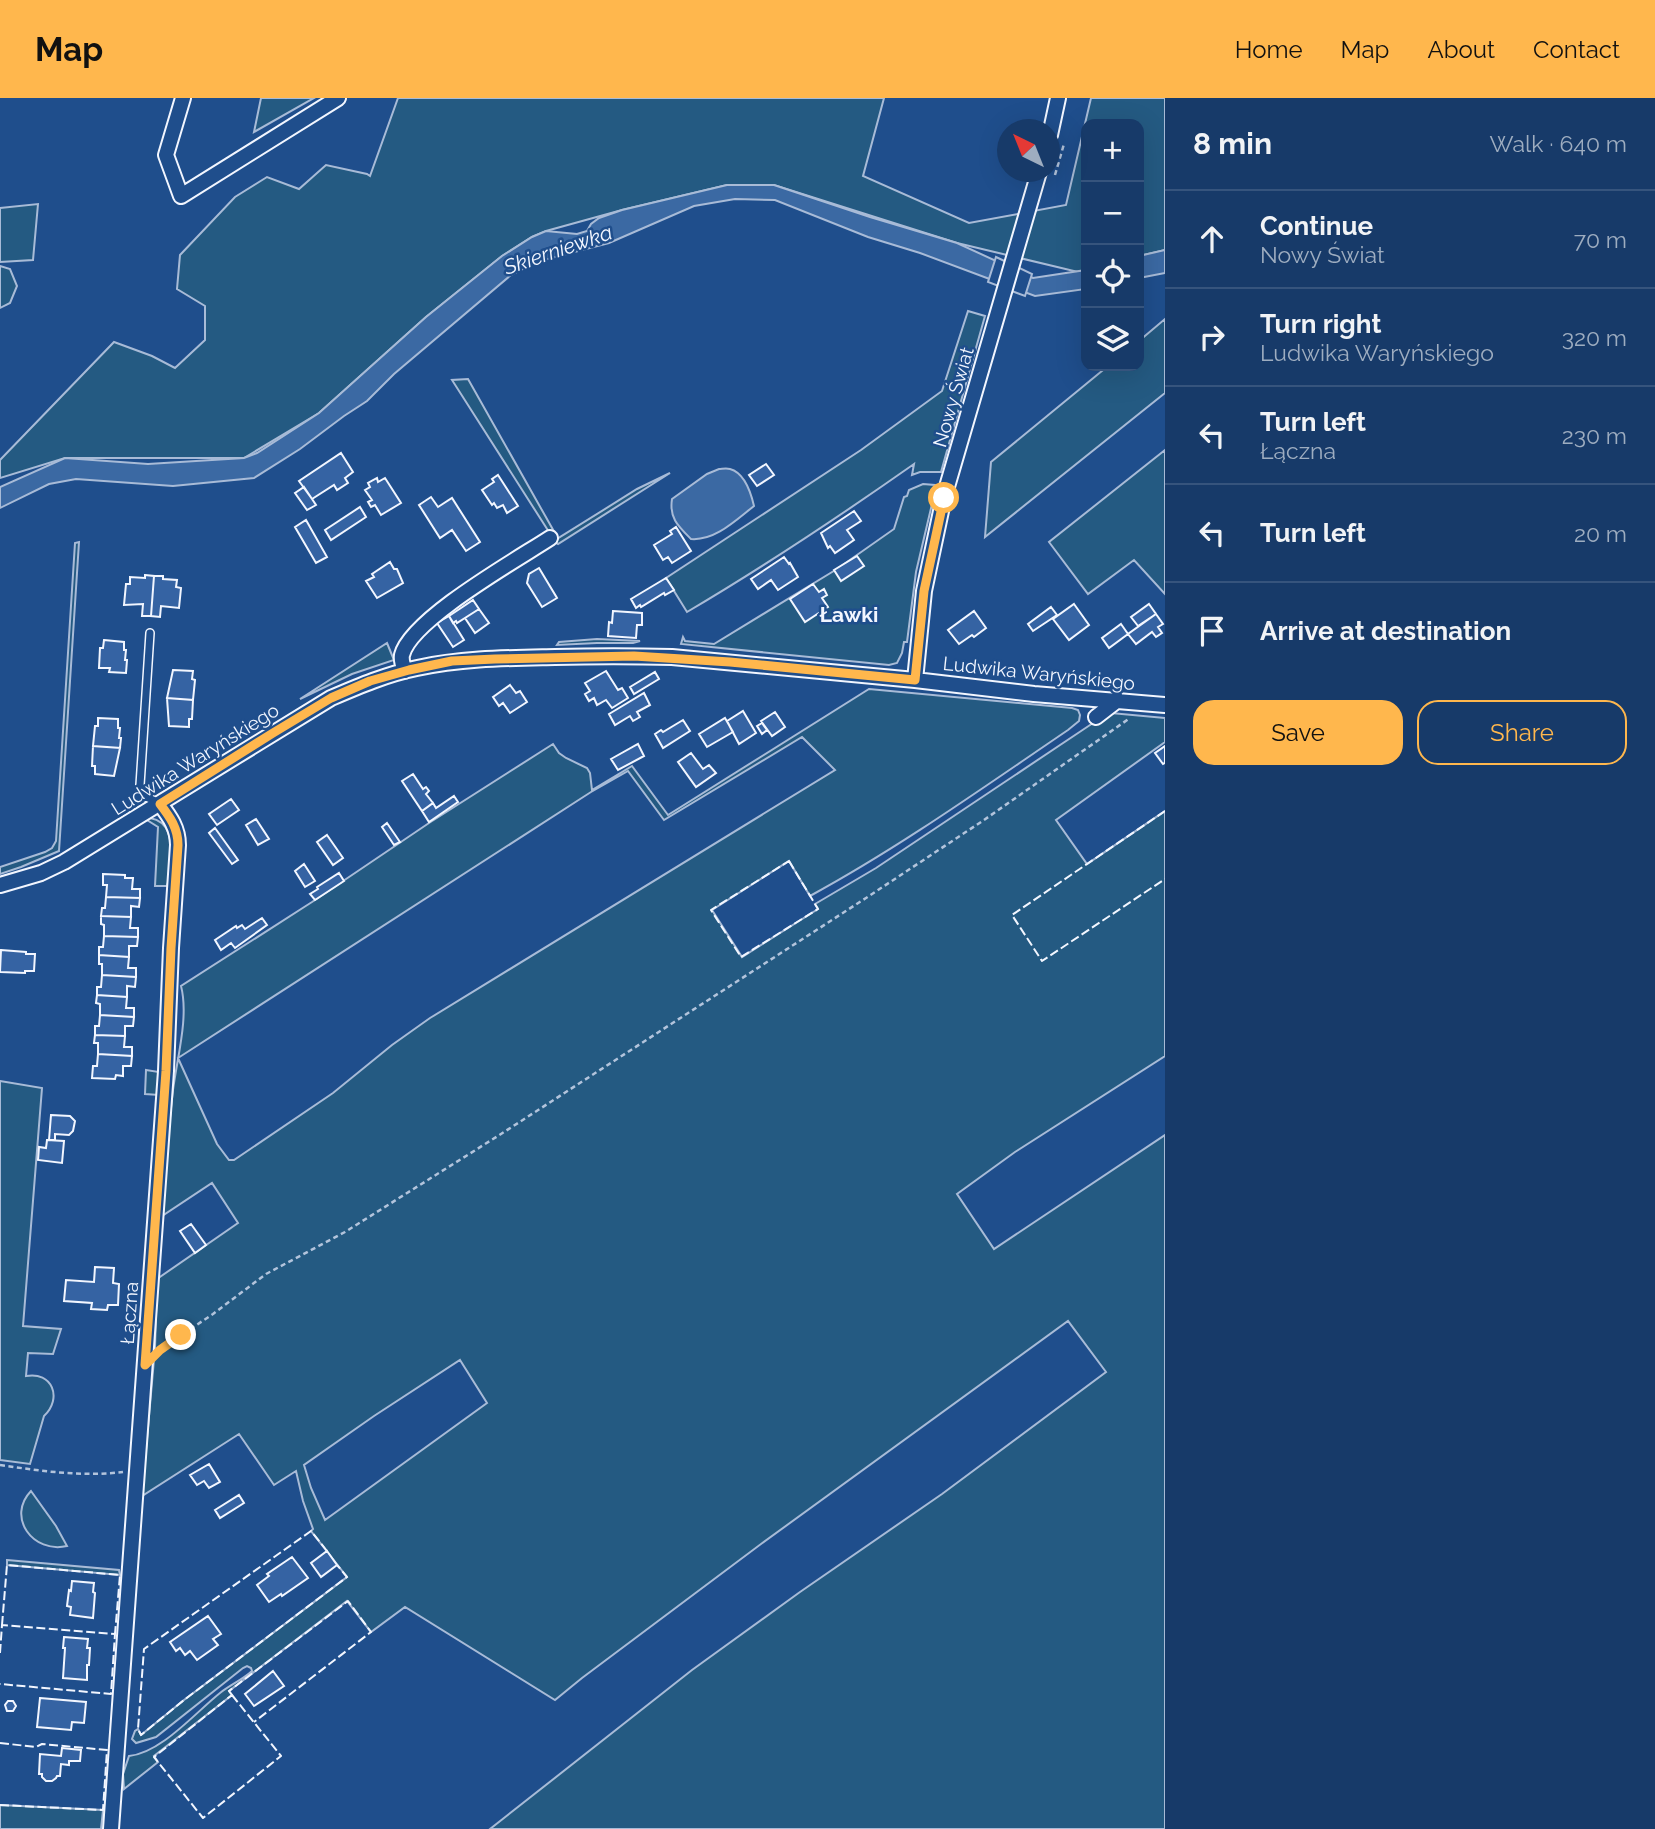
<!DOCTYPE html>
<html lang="en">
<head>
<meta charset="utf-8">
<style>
	:root { --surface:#173a69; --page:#20416f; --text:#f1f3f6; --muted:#9eadc0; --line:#36547d; --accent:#ffb74d }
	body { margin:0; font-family:Raleway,sans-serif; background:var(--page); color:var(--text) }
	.controls { position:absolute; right:21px; top:21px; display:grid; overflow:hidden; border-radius:14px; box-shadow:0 7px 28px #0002 }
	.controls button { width:63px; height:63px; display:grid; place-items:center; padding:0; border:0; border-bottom:2px solid var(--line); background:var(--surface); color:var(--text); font:35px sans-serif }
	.compass { position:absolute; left:997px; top:21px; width:63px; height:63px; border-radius:50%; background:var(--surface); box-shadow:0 7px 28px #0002; rotate:317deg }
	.stop { position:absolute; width:21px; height:21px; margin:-16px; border:5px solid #ffb74d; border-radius:50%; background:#fff }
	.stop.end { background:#ffb74d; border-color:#fff; box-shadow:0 2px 7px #0008 }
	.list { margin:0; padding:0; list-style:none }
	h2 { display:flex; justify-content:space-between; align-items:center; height:91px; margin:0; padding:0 28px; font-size:30px }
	h2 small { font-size:23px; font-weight:400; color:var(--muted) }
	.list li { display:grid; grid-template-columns:46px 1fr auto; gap:21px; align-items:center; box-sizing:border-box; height:98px; padding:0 28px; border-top:2px solid var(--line) }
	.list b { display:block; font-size:26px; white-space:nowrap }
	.list p { margin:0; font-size:23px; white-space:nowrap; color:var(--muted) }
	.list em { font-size:23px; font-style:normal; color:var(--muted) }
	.actions { display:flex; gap:14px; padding:21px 28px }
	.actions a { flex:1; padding:16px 0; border:2px solid var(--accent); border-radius:21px; text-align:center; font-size:24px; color:var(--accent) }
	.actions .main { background:var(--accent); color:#111 }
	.icon { flex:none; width:38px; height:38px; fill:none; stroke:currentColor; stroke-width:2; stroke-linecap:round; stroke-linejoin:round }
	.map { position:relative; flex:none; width:1165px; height:1731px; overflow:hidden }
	header { display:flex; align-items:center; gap:42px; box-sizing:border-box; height:98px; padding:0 35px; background:var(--accent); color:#111 }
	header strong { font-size:33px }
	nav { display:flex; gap:38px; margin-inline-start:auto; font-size:24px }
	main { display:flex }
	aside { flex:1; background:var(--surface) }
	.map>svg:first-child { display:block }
	.green { fill:#245a82; stroke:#a8bbd7; stroke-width:2; fill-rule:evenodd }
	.water { fill:#3b69a3; stroke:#a8bbd7; stroke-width:2 }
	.pier { fill:#1f4e8c; stroke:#a8bbd7; stroke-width:2 }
	.building { fill:#3563a3; stroke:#f2f6ff; stroke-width:2 }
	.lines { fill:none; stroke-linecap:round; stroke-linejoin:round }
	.service-casing { stroke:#f2f6ff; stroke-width:10 }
	.minor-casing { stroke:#f2f6ff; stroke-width:18 }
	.path { stroke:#b3c4dc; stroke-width:2.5; stroke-dasharray:5 3.5; stroke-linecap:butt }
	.service { stroke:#1f4e8c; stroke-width:7 }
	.minor { stroke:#1f4e8c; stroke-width:14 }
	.fence { stroke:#f2f6ff; stroke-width:2; stroke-dasharray:9 3.5; stroke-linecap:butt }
	.route { stroke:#ffb74d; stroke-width:9 }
	.labels { text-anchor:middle; stroke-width:5; stroke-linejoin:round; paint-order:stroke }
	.street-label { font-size:19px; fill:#f2f6ff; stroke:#1f4e8c }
	.water-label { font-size:21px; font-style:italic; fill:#f2f6ff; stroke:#1f4e8c }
	.neighbourhood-label { font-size:21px; font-weight:bold; fill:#f2f6ff; stroke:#1f4e8c }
</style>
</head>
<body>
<header>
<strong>Map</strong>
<nav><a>Home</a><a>Map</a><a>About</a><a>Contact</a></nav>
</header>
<main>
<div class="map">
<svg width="1165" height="1731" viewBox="0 0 1165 1731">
	<rect width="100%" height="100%" fill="#1f4e8c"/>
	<path class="green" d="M261 0H314L254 34Z
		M398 0H884L863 78 969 125 1066 107 1091 0H1165V152L1139 158V26H1086V172L1078 174 957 145 774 87H727L622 112 546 133 532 139 502 158 426 219 319 315 244 360H65L0 380V362L114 244 152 258 175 270 205 242V208L177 191 180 157 235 99 267 79 299 91 326 67 367 76 370 78Z
		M38 106 33 162 0 164V110Z
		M0 168 10 171 17 188 10 205 0 210Z
		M968 213 985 218 941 374H920L912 377 914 366C840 418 765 468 687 514L666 480 861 352 942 293Z
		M1165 221V295L985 439 991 364 1108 268H1139V243Z
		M468 281 556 437 549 434 452 282Z
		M1165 352V496L1134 462 1088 496 1049 444Z
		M670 375 558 446 556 445 557 441 637 391Z
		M923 386 935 387 936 389 916 474 907 544H904L902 555 897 565 889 567 681 546 683 539 685 543 714 546 837 471 894 431 904 399 907 398 909 392Z
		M79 444 59 753 21 769 0 776V769L45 754 52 750 56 743 75 445Z
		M597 541 640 543 633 545H597L557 547 559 544Z
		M387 545 394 562 352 576 300 601Z
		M869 591 1072 610 1078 612 1080 617 1079 623 1068 632C984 689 900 749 810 798L789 763 712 812 742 859 818 811 815 806 876 770 1099 621 1111 615 1165 620V644L1056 722 1087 766 1165 713V958L1015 1054 957 1096 994 1151 1165 1037V1731H490L692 1572 800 1494 942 1396 1106 1274 1068 1223 761 1446 582 1580 555 1602 405 1509 371 1534 347 1503 229 1593 232 1597 154 1658 158 1664 124 1691 123 1676 129 1658C161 1655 195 1615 220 1595 230 1587 242 1582 252 1573L251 1570 247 1568 243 1570 156 1639 136 1645 132 1641 135 1633 138 1631 141 1637 184 1602 347 1479 311 1433 313 1431 303 1403 296 1373 274 1387 239 1336 142 1398 155 1250 157 1181 238 1125 212 1085 162 1118C165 1076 168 1034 173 992 177 960 189 919 181 888L312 804 429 725 553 646 559 655 566 660 587 670 590 675 592 692 632 668 668 717ZM802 639 835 672 430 920 392 947 333 995 234 1062H229L217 1046 178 960 591 694 628 673 664 722ZM460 1262 487 1305 325 1422 311 1390 304 1367 374 1318Z
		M150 720C171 724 171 742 170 760 170 770 170 780 167 788H155L158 729 147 722Z
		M146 972 159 974V997L145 996Z
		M0 983 42 990 23 1228 61 1231 53 1256 28 1255 26 1278C52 1273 63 1300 44 1318L30 1366 0 1362Z
		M31 1393 56 1428 67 1448C33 1456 6 1419 31 1393Z
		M7 1462 119 1472 120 1477 7 1467Z
		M0 1707 103 1712 101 1731H0Z"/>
	<path class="water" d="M727 87H774L870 119 957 145 1033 180 1086 172V191L1035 198 920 155 868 139 775 102 735 101 694 108 609 145 536 164 511 177 394 276 367 303 344 318 300 351 254 380 173 388 76 381 49 386 0 410V389L65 360 148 366 244 360 257 355 319 315 426 219 502 158 532 139 546 133 577 136 587 133 591 126 599 120 622 112Z
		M1165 152V175L1139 180V158Z
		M719 371C722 371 726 370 730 371 745 375 751 395 754 408 736 422 715 443 691 441 678 428 669 420 672 401L707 376Z"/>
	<path class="pier" d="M996 159 1032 176 1025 198 988 184Z"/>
	<path class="building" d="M341 355 353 374 345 380 348 385 337 392 334 387 312 401 299 383Z
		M766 366 774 377 757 388 749 377Z
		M498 377 518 408 507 415 503 407 497 410 494 405 492 407 482 392 494 384 492 381Z
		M377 380 378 384 385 380 401 405 381 417 375 407 371 409 368 404 372 402 365 392 370 389 368 385Z
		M304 389 316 407 307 412 295 395Z
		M431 399 438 409 452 400 480 444 466 453 452 432 440 440 419 407Z
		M360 409 366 419 331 442 325 432Z
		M854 413 861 423 847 432 854 442 835 455 830 448 828 450 821 435Z
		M306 422 327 459 316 465 295 429Z
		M676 429 691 453 672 465 668 459 663 462 654 447 672 436 670 433Z
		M857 458 864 468 841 483 834 472Z
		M784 459 789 466 790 465 798 479 778 492 771 482 758 491 751 481Z
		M390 464 394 471H397L403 485 377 500 366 483 374 479 372 476Z
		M539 470 557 500 542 509 527 485 529 476Z
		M145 477 154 478 151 518H142L143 506 124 507 126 486H130V479L145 480Z
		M154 478H163V481L177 482 176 489 181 490 179 510 161 508 160 519 151 518Z
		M666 480 674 492 665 497 664 495 641 509 640 507 636 510 631 501Z
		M813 486 819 494 824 491 827 497 822 500 828 509 805 524 790 501Z
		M473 502 479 511 457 525 456 523 453 525 449 518Z
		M1074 506 1089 527 1069 542 1053 521Z
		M1149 506 1156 516 1138 528 1131 519Z
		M1051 509 1057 517 1033 533 1028 526Z
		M479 511 489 525 475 535 465 520Z
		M613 513 642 515V527H637L636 540 608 538 609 524 612 525Z
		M974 513 986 530 974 539 972 537 959 546 948 532Z
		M1156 516 1163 526 1158 529 1162 535 1156 539 1152 534 1136 546 1128 536Z
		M449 518 464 542 453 549 437 525Z
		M1121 526 1128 536 1109 550 1102 540Z
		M104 542 124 544V552H126L125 562H127L126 575 109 574 110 570H99L100 550H103Z
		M173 572 193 573 192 581 195 582 193 602 167 600Z
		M606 573 618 592 622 590 628 600 612 610 606 602 597 607 594 600 589 603 585 596 590 593 585 585Z
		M655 574 659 581 634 596 630 589Z
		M510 587 516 595 520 593 527 604 510 615 503 605 499 608 493 599Z
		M644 595 650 607 637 614 640 619 633 623 630 618 615 627 609 616Z
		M167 600 193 602 192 621H189V629L169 628Z
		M743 613 756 635 739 646 727 623Z
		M775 614 785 629 772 638 761 623Z
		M98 620 118 621V630H120L119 640H121L120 650 93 648 95 628H98Z
		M725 620 733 634 707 649 699 636Z
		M683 622 690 633 663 650 655 636 661 632 663 634Z
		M762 625 767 632 762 636 757 628Z
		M638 646 644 658 618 672 611 661Z
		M93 648 120 650 114 678 95 676V668H92Z
		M1165 648V665L1163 666 1155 655Z
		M691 655 703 671 709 667 716 675 696 689 678 664Z
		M413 676 423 691 426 689 429 693 426 696 433 705 422 713 402 683Z
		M454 698 458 704 429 724 422 713 433 705 436 710Z
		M231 701 239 712 217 727 209 716Z
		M256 721 269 741 258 747 246 727Z
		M387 725 400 744 394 747 382 729Z
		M215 730 238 762 232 766 209 735Z
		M327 737 343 760 333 767 317 744Z
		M304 766 315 783 305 789 295 773Z
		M339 775 344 783 315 802 310 796 318 791 317 789Z
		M103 776 125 777V780H133L132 791H140V800L106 799 107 787H103Z
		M106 799 140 800 139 809 131 808V819L101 818 102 810H105Z
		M101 818 131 819 130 830H138V839L104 838V827L101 826Z
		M262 820 267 827 235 850 231 845 221 852 215 842 236 828 237 830 242 827 245 831Z
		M104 838 138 839 137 848H129V859L99 857V849H103Z
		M1 852 26 854V856H35L34 873H25V875L0 874Z
		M99 857 129 859 128 870H136V879L102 877V866H99Z
		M102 877 136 879 135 889 127 888V899L97 897V889H101Z
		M97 897 127 899 126 910H134V919L100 917V906L96 905Z
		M100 917 134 919 133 928H125V938L95 937V928H99Z
		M95 937 125 938 124 949H132V958L98 956V945H94Z
		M98 956 132 958 131 968H123V978L116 977 115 981 92 980 93 968H97Z
		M51 1017 70 1018 75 1023 73 1033 69 1037 55 1036V1042H49Z
		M47 1042 64 1043 62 1065 38 1062 39 1049 46 1050Z
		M191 1126 206 1147 195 1155 180 1133Z
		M95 1169 114 1170 113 1185 119 1186 118 1207H108L107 1212 91 1211 92 1205 64 1203 66 1182 94 1184Z
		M209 1366 220 1384 209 1390 204 1383 197 1387 190 1377Z
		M239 1397 244 1405 220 1420 215 1412Z
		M327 1453 337 1467 321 1479 311 1465Z
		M292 1459 308 1480 282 1498 281 1496 269 1504 257 1487 269 1478 267 1476Z
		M72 1483 94 1485 93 1494 95 1495 93 1520 70 1517 71 1509 67 1508 69 1492 71 1493Z
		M208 1518 221 1536 213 1541 218 1547 197 1562 190 1553 185 1557 180 1550 176 1553 170 1544Z
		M64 1539 88 1541 87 1550H90L89 1567H87V1582L63 1580 65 1550H63Z
		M273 1573 284 1588 254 1608 245 1596Z
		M40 1600 86 1604 84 1625 72 1624 71 1632 37 1629Z
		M8 1603H13L16 1608 13 1613H7L5 1607Z
		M62 1650 81 1652 80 1663H69V1667L61 1666 60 1678H57L56 1680 52 1683H46L42 1679V1676H39L40 1656 61 1658Z"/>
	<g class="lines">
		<defs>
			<path id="service" d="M150 535 140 687 146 699 160 705"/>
			<path id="minor" d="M183 0 166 57 181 98 338 0
				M1050 37 1058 0
				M405 573C403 568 401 562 402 557 411 521 518 461 550 440
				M915 582 924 493 944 399 1039 74
				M1096 619 1118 602
				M0 787 41 775 64 764 331 600C359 588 387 576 417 570 462 560 508 560 555 559 594 558 633 558 672 559L915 582 1034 596 1165 607
				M111 1731 166 973 171 850 178 747C178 730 170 719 160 706"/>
		</defs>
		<use href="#service" class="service-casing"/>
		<use href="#minor" class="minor-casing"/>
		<path class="path" d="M1055 77 1064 46
			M162 1250 213 1216 266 1176 345 1134 501 1036 866 800 984 722 1130 620
			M0 1367C41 1373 82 1379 123 1374"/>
		<use href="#service" class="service"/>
		<use href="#minor" class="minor"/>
		<path class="fence" d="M1165 713 1012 817 1042 863 1165 781
			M789 763 818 811 741 859 711 812Z
			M327 1453 311 1433 144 1551 138 1631 141 1637 184 1602 347 1479 337 1467
			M2 1527 7 1467 120 1477 115 1536
			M0 1555 2 1527 115 1536 111 1596 0 1586
			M232 1597 281 1658 203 1720 154 1659Z
			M232 1597 229 1593 348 1503 371 1534 254 1624
			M0 1645 36 1649 42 1646 107 1652 103 1712 0 1707"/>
	</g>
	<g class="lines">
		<path class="route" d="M181 1237 160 1252 145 1267 166 973 171 850 178 747C178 730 170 719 160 706L273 635 331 600 370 583 409 572 452 563 495 561 634 558 730 564 915 582 924 493 944 400"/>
	</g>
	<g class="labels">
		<g class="street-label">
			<text transform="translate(953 299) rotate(-74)" y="7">Nowy Świat</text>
			<text transform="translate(1039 575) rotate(6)" y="7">Ludwika Waryńskiego</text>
			<text transform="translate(195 661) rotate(-32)" y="7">Ludwika Waryńskiego</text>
			<text transform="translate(129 1215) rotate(-86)" y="7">Łączna</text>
		</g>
		<g class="water-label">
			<text transform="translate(558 152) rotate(-19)" y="7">Skierniewka</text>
		</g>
		<g class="neighbourhood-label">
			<text x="849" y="524">Ławki</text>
		</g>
	</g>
</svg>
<div class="controls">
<button>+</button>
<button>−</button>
<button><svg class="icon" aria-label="locate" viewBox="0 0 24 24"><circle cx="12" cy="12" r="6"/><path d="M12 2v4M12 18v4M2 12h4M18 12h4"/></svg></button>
<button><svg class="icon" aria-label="layers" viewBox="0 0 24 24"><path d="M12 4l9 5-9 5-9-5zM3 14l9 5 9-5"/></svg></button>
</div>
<svg class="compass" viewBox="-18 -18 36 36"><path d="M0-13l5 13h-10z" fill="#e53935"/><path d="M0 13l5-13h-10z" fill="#9eadc0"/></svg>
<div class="stop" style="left:944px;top:400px"></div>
<div class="stop end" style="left:181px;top:1237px"></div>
</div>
<aside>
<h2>8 min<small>Walk · 640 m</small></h2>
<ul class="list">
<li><svg class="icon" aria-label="ahead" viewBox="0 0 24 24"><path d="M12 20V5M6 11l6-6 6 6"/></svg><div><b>Continue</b><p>Nowy Świat</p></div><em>70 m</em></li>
<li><svg class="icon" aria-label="right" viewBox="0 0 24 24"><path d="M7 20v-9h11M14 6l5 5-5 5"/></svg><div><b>Turn right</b><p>Ludwika Waryńskiego</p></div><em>320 m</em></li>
<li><svg class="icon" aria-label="left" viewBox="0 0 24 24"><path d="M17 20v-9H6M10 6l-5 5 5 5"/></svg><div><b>Turn left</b><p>Łączna</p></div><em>230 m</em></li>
<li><svg class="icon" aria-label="left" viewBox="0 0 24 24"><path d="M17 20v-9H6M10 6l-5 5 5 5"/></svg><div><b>Turn left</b></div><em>20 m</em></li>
<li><svg class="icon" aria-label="arrive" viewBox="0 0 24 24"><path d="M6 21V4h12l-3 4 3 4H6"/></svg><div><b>Arrive at destination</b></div></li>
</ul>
<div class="actions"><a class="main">Save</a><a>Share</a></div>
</aside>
</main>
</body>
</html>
